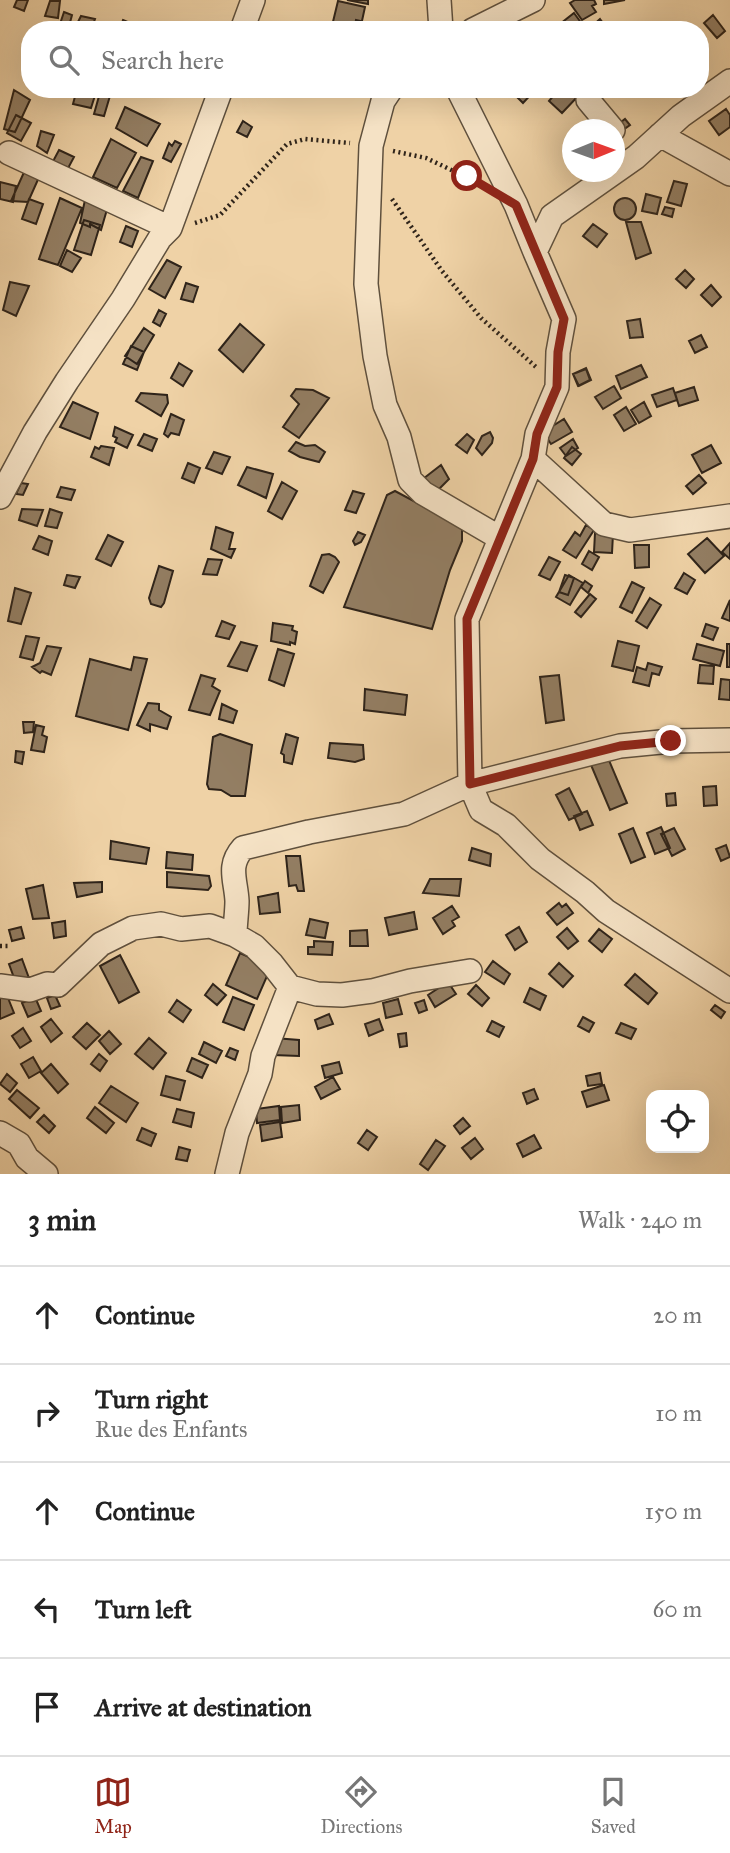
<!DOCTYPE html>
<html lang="en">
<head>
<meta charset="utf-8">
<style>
	:root { --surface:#fff; --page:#f6f6f6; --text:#222; --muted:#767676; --line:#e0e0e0; --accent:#8f2418 }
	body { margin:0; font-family:"IM FELL Great Primer",serif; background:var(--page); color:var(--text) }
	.controls { position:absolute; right:21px; bottom:21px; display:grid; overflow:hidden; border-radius:14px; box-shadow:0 7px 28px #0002 }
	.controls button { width:63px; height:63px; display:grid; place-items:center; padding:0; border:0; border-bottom:2px solid var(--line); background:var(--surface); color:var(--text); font:35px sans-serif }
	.compass { position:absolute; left:562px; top:119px; width:63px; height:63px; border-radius:50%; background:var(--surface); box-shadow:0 7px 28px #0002; rotate:89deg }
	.stop { position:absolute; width:21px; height:21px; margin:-16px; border:5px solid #8f2418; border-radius:50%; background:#fff }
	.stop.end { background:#8f2418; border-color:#fff; box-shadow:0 2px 7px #0008 }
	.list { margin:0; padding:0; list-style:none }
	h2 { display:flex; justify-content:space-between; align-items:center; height:91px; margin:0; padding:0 28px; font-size:30px }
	h2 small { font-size:23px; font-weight:400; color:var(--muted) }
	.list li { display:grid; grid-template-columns:46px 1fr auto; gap:21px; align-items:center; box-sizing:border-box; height:98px; padding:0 28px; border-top:2px solid var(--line) }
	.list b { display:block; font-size:26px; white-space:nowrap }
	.list p { margin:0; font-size:23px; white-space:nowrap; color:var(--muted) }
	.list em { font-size:23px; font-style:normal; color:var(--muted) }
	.icon { flex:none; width:38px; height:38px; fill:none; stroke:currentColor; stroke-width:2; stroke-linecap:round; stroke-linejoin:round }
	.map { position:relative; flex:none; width:730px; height:1174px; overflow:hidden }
	.search { position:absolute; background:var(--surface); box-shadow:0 7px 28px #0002; left:21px; right:21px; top:21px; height:77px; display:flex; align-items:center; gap:18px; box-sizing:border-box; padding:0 24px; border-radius:28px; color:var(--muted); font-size:26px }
	.sheet { height:581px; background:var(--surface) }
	nav { display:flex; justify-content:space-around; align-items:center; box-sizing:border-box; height:98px; border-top:2px solid var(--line); background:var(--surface); font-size:19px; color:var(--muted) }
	nav a { display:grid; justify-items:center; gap:4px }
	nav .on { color:var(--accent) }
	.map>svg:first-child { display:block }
	.building { fill:#937e63; stroke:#2f241a; stroke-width:2 }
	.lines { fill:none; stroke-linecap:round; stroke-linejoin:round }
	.street-casing { stroke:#5f503d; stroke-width:26 }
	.path { stroke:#2f241a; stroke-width:4.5; stroke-dasharray:2 3.5; stroke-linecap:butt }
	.street { stroke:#f5e2c5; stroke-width:23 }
	.route { stroke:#8f2418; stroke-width:9 }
</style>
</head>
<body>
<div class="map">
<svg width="730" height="1174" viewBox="0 0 730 1174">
	<rect width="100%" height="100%" fill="#efd2a6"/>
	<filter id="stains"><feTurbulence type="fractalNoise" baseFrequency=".00286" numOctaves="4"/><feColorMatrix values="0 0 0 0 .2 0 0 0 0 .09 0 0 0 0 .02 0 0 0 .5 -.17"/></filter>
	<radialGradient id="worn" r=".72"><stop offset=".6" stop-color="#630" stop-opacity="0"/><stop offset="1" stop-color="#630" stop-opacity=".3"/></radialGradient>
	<path class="building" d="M17 0H28L24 11 14 7Z
		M347 0H368V4Z
		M575 0H594L596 4 592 6 596 12 582 20 570 3Z
		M604 0H625L604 4Z
		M50 1H60L58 18 45 16Z
		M338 1 365 7 360 30H331Z
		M64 12 72 15 68 30H58Z
		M574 13 582 24 574 30H564L560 24Z
		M713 15 725 31 717 38 704 23Z
		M81 16 95 19 91 30H74Z
		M600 19 606 27 603 30H591L590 28Z
		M123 20 137 26 136 30 120 29Z
		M356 20 378 25 377 30H354Z
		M77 89H97L91 108 73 104Z
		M101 89H112L104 116 94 114Z
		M509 89H536L523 103Z
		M559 89H575L580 94 562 113 549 101Z
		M14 90 30 100 15 132 4 129Z
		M125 107 160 124 147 146 116 128Z
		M726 109 730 115V127L719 135 709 121Z
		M16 115 31 123 21 141 7 133Z
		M625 119 630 125 620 132 616 126Z
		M243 121 252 127 247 137 237 132Z
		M41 131 54 135 47 153 37 146Z
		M111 139 136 153 117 188 93 177Z
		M175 141 181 144 171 162 163 158 169 143 172 146Z
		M59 150 74 157 65 174 50 167Z
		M141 157 153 161 138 198 123 191Z
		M25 170 40 175 28 202 11 201Z
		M674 181 687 184 681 206 667 202Z
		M0 182 16 186 13 202 0 199Z
		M646 194 661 198 657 214 642 211Z
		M60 198 82 208 58 265 39 259Z
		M614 209a11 11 0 1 1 22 0a11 11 0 1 1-22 0Z
		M29 199 43 204 36 224 22 219Z
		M85 200 108 206 101 230 90 224V227L80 223Z
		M665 207 674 209 672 217 662 214Z
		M84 220 100 225 91 255 74 250Z
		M626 222H641L651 253 636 259Z
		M593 224 607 234 597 247 583 236Z
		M126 226 138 231 132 247 120 242Z
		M67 250 81 258 72 272 60 266Z
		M167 260 181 267 165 298 149 289Z
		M685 270 694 279 686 288 676 279Z
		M10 282 29 286 16 316 3 310Z
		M186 283 198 287 193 302 181 299Z
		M711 285 721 297 712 306 701 295Z
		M159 310 166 314 160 326 153 322Z
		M640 319 643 337 630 338 627 321Z
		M240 324 264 345 243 372 219 350Z
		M144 328 154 335 137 364 125 356Z
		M701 335 707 347 695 353 689 341Z
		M131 346 144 352 137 370 123 364Z
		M179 363 192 371 183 386 171 378Z
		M641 365 647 377 621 389 616 376Z
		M586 368 591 380 579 386 573 374Z
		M586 369 590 380 578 386 573 374Z
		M614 386 621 398 603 409 595 397Z
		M694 387 698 400 679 406 675 393Z
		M673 388 677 400 657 407 652 395Z
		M296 389 313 390 329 398 299 438 283 427 299 404 291 396Z
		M141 393 167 395 168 403 161 416 136 401Z
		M73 402 98 413 90 439 60 427Z
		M644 402 651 416 639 423 631 410Z
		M626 407 636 424 624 431 614 415Z
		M171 414 184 420 179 435 171 433 168 437 164 434Z
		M564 419 572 432 551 444 543 432Z
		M115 427 133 435 127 448 115 442 117 438 113 436Z
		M490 432 493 438 492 443 482 455 476 448 482 436Z
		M144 434 157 439 152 451 138 445Z
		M467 434 474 440 467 453 456 445Z
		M573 439 578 448 566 456 560 448Z
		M296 442 305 446 315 445 325 452 319 462 300 457 289 451Z
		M711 445 721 463 702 473 692 455Z
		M101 446 114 448 109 465 91 457 95 447 99 449Z
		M572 447 581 454 572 465 564 458Z
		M214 452 230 457 222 474 206 468Z
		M188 463 200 468 194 483 182 478Z
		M441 465 449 479 433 495 419 482Z
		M247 467 273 474 266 498 238 485Z
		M699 475 706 483 693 494 686 486Z
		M282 482 297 491 282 519 268 511Z
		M21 483 28 484 23 495 16 494Z
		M61 487 75 490 71 500 57 497Z
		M353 491 364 494 356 513 345 510Z
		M395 491 462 527V541L450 570 432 629 344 607 387 495Z
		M22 509 43 510 37 526 19 520Z
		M50 509 62 513 57 528 45 526Z
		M586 525 594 530 576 558 563 550 575 532 580 536Z
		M216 527 233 533 229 549H235L231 558 211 549Z
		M358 532 365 535 361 542 355 545 353 541Z
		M595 533 613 534 612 553 594 552Z
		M108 535 123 542 111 566 96 559Z
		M39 536 52 541 48 555 33 549Z
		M707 538 724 556 705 573 688 554Z
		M730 543V559L722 552Z
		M634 545H649V567L635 568Z
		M589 551 599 557 592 570 582 564Z
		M329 554 335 557 339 562 323 593 310 586 322 555Z
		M549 557 560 562 550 580 539 575Z
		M208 559 222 560 217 575 203 574Z
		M159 566 173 571 164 603 161 607 151 604 149 598Z
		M684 573 695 580 687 594 675 588Z
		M67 575 80 577 75 588 64 585Z
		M565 575 574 578 568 595 559 592Z
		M569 575 583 583 570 605 556 597Z
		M585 581 592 586 588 593 581 587Z
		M632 582 644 588 632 613 620 607Z
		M15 588 31 593 21 624 8 621Z
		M590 594 596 599 581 617 575 612Z
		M650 598 661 605 647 628 636 621Z
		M730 600V621L722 618Z
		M222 621 235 626 229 639 216 636Z
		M273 623 293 626 292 630 297 632 295 644 290 642V645L271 641Z
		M706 624 718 628 713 640 702 636Z
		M26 636 39 638 33 660 20 657Z
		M618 641 639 646 633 671 612 666Z
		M241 642 257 646 247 671 228 666Z
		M697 644 724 651 720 666 693 659Z
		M727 644H730V667H727Z
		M47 646 61 648 51 675 42 671 40 673 32 667 40 663Z
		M278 649 294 654 284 686 269 680Z
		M134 657 147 659 128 730 76 716 90 659 131 670Z
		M648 663 662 667 659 675 652 673 649 686 633 682 637 667 646 670Z
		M700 665 714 666 713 684 698 683Z
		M201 675 215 679 212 686 220 691 210 715 189 710Z
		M559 675 564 720 546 723 540 677Z
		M721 679 730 680V700L719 699Z
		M365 689 407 695 405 715 364 710Z
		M148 703 159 704V710L171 717 167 729 150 724V731L137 725Z
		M222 704 237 711 233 723 219 719Z
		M23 722H34L33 732 24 733Z
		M36 725 44 727 42 735 47 737 44 752 31 750Z
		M220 734 252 745 245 796H231L221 790 209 789 207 784 213 737Z
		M286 734 298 738 292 764 284 762V755L281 753Z
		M330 743 363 745 364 759 355 762 328 758Z
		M16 751 24 752 22 764 15 762Z
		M608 758 627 803 610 810 591 765Z
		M716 786 717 805 704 806 703 787Z
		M569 788 582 814 569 820 556 795Z
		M675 793 676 805 667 806 666 794Z
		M587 811 593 825 580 830 574 816Z
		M661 827 670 848 655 854 647 833Z
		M633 828 645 857 631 863 619 834Z
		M674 828 685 849 672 856 661 834Z
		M111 841 149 848 146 864 110 859Z
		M726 845 730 857 721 861 716 849Z
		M472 848 491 854 490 866 469 860Z
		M167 852 193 855 192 870 166 868Z
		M286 856H300L304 891H298L296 885 289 886Z
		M167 872 209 876 211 886 208 890 167 887Z
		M430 879H461L459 896 423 893Z
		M102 882V892L77 897 74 883Z
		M43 885 49 918 33 919 26 889Z
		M278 893 280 912 260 914 258 897Z
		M559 903 562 907 566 904 573 913 557 925 547 913Z
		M452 906 459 917 452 921 455 926 443 934 433 918Z
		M414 912 417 929 389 935 385 918Z
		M310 919 328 923 325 938 306 935Z
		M65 921 66 936 54 938 52 923Z
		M21 927 24 938 12 941 9 930Z
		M519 927 527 942 515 950 506 935Z
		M567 928 578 941 568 949 557 937Z
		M599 929 612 939 602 952 589 941Z
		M367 930 368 946H350V931Z
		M314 941 333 942 332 955 308 954V947H314Z
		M240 953 271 967 257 999 226 985Z
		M120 955 139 992 119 1003 100 966Z
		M22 959 30 981 17 986 9 964Z
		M493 961 510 974 504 984 485 972Z
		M559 963 573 976 563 987 549 974Z
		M635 974 657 993 648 1004 625 985Z
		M448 982 456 994 435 1007 428 995Z
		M213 984 226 995 217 1005 205 995Z
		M476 985 489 998 482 1006 468 994Z
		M530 988 546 996 540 1010 524 1002Z
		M6 993 14 1013 0 1019V995Z
		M55 995 60 1006 51 1009 47 998Z
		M35 997 41 1011 28 1017 22 1003Z
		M233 997 254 1005 244 1030 223 1022Z
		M398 999 402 1014 386 1018 383 1003Z
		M177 1000 191 1010 183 1022 169 1012Z
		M424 1000 427 1010 419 1013 415 1003Z
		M715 1005 725 1012 721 1018 711 1010Z
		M329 1014 333 1024 318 1029 315 1020Z
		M583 1017 594 1023 589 1032 578 1026Z
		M51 1019 62 1033 51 1042 41 1027Z
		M379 1019 383 1030 369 1036 365 1024Z
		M492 1021 504 1027 499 1037 487 1031Z
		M87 1023 100 1035 86 1049 73 1037Z
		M621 1023 636 1029 631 1039 616 1033Z
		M23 1028 31 1041 20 1048 12 1036Z
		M109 1031 121 1044 110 1054 99 1041Z
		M406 1033 407 1046 400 1047 398 1034Z
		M149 1038 166 1053 153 1069 135 1054Z
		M274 1038 299 1040V1056L273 1055Z
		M204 1042 222 1051 216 1063 199 1054Z
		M230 1048 238 1051 235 1060 226 1056Z
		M99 1054 107 1061 100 1071 91 1064Z
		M33 1057 41 1071 29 1078 21 1064Z
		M192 1058 208 1065 202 1078 187 1071Z
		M339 1062 342 1073 325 1078 322 1066Z
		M51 1064 68 1084 58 1093 41 1073Z
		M600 1073 602 1084 588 1086 586 1076Z
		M7 1074 17 1083 10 1092 0 1084Z
		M166 1076 185 1081 180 1100 161 1095Z
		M333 1077 340 1089 321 1099 315 1087Z
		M604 1085 609 1100 587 1107 582 1092Z
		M111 1086 138 1103 126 1122 99 1103Z
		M534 1089 538 1099 527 1104 523 1093Z
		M17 1090 39 1108 30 1118 9 1099Z
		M299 1105 300 1120 282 1123 281 1107Z
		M279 1106 280 1120 257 1123 256 1109Z
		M95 1107 114 1123 106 1133 87 1118Z
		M177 1109 194 1113 191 1127 173 1122Z
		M44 1115 55 1126 49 1133 37 1122Z
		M463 1118 470 1126 460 1134 454 1126Z
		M280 1122 282 1137 262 1141 260 1125Z
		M142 1128 156 1134 151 1146 137 1140Z
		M367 1130 377 1137 368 1150 358 1143Z
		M534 1135 541 1148 523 1157 517 1144Z
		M475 1138 483 1149 471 1159 462 1148Z
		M436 1140 445 1146 428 1170 420 1164Z
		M179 1147 190 1150 187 1161 176 1159Z"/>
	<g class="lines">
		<defs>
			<path id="street" d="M439 0 441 30
				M242 30 253 0
				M473 30 533 0
				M391 89 383 101 371 146 366 284 375 356 385 405 399 437 410 480 423 493 500 538
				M458 89 516 205 535 252 552 216 636 157 681 116 730 81
				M588 100 613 130
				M660 135 730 174
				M9 153 170 228
				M535 252 564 319 558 352 557 387 537 434 533 459 467 619 470 784 481 810 506 825 540 859 585 892 606 911 730 991
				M533 459 604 524 630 530 730 516
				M0 497 35 432 67 381 123 299 160 238 170 228 221 89
				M235 935 254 946 272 964 290 987 317 994 342 995 372 991 410 981 470 971
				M0 986 30 990 47 984 58 985 101 944 133 928 161 924 181 929 210 926 235 935C235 924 237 912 237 901 236 880 227 866 243 848L309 832 404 814 470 784 620 746 671 741 730 740
				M0 1133 19 1144 27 1158 46 1174
				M227 1174 237 1133 260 1074 263 1056 290 987"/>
		</defs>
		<use href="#street" class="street-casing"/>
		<path class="path" d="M393 151 426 158 479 183
			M392 199 442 271 481 318 536 367
			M195 223 220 215 287 144 305 139 350 143
			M0 946H8"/>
		<use href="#street" class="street"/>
	</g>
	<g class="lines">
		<path class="route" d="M467 176 516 205 564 319 558 352 557 387 537 434 533 459 467 619 470 784 620 746 671 741"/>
	</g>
	<rect width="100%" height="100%" filter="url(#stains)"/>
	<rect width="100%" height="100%" fill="url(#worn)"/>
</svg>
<div class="controls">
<button><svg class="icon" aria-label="locate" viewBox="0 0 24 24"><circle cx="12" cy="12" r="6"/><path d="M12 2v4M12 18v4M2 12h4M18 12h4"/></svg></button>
</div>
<svg class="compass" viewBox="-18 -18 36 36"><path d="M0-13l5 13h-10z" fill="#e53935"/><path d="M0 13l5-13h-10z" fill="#767676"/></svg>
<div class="stop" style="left:467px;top:176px"></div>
<div class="stop end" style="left:671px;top:741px"></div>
<div class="search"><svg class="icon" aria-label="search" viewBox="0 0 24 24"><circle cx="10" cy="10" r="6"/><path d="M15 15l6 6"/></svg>Search here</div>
</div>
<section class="sheet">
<h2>3 min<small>Walk · 240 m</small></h2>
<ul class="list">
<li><svg class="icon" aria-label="ahead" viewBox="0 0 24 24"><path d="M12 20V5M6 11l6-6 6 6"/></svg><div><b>Continue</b></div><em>20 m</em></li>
<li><svg class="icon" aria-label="right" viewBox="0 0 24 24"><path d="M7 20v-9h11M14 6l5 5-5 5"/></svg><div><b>Turn right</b><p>Rue des Enfants</p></div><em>10 m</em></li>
<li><svg class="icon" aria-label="ahead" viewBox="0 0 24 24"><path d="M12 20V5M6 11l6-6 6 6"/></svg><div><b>Continue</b></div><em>150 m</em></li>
<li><svg class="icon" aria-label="left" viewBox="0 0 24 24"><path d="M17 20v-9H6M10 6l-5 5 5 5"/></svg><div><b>Turn left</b></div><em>60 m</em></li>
<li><svg class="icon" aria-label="arrive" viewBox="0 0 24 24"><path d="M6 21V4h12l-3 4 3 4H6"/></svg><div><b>Arrive at destination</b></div></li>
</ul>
</section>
<nav>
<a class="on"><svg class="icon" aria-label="map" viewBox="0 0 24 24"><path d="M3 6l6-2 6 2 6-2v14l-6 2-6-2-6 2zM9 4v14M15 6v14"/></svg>Map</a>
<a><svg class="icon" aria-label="directions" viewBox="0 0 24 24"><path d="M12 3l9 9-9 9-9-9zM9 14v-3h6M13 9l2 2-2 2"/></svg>Directions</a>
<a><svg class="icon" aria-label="saved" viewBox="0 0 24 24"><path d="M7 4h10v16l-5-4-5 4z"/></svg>Saved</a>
</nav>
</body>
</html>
